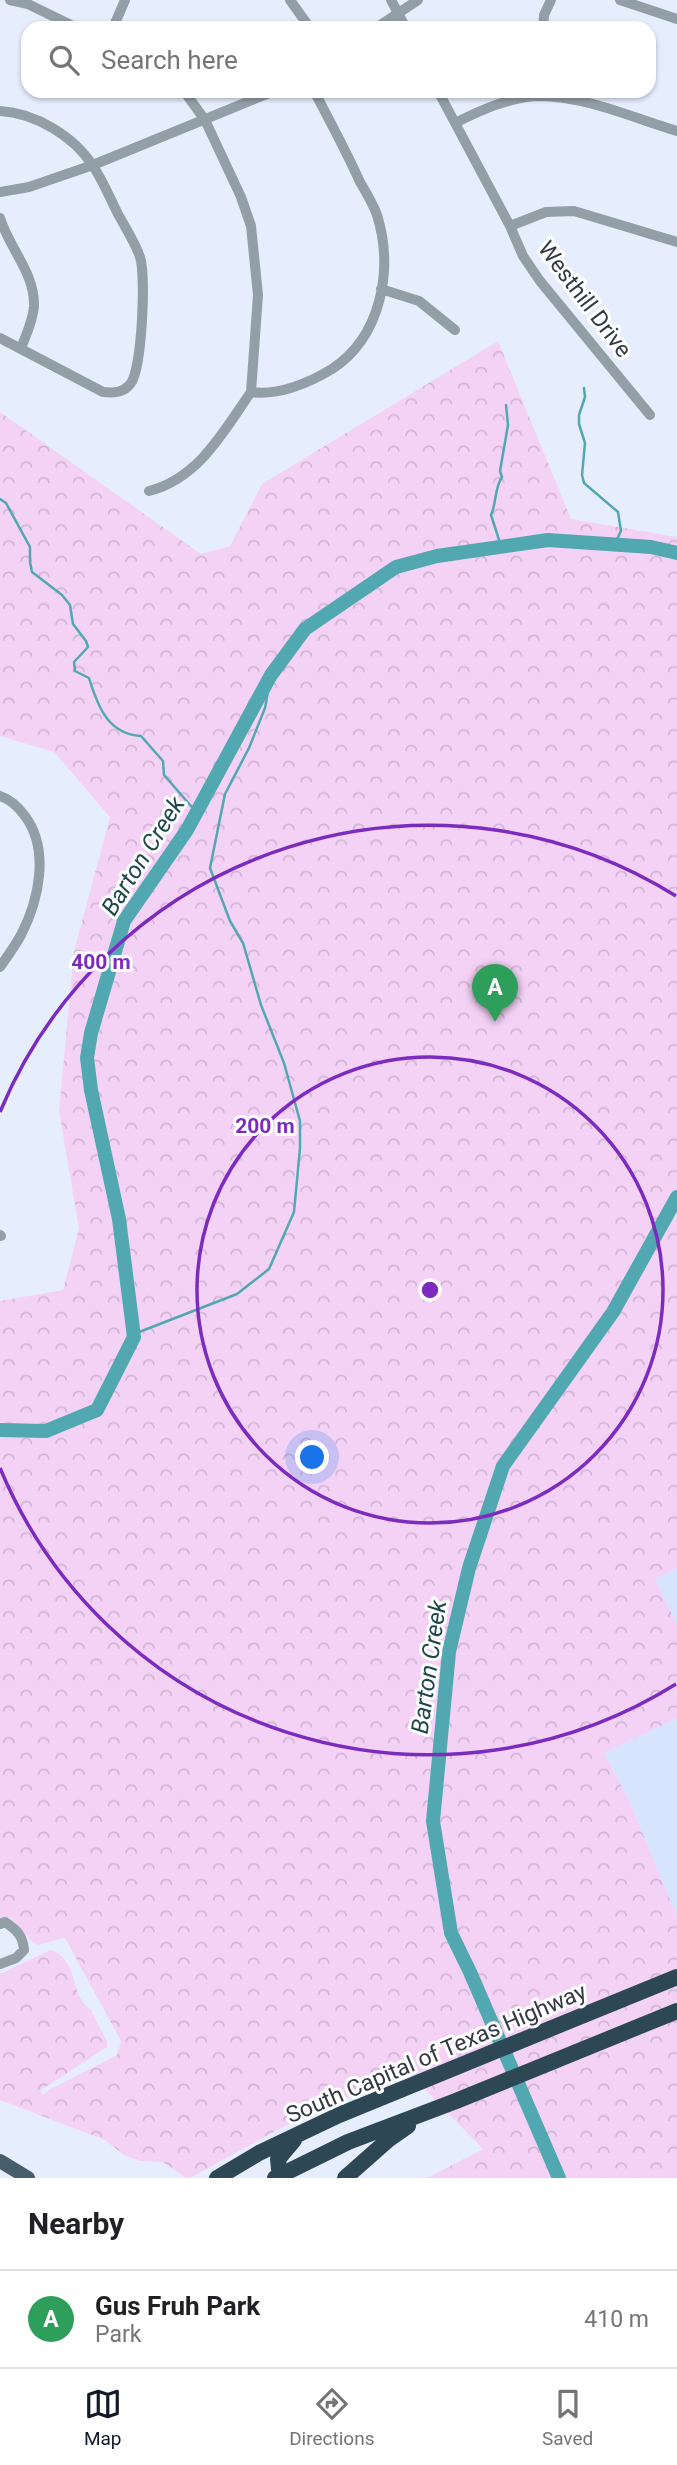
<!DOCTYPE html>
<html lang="en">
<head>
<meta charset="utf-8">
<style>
	:root { --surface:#fff; --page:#f2f2f2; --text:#202124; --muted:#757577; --line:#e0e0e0; --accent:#111827 }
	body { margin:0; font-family:Roboto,sans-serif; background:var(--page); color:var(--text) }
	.you { position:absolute; left:313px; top:1458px; width:24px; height:24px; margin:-18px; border:5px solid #fff; border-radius:50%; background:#1a73e8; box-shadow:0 0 0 10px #1a73e833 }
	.badge { display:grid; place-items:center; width:46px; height:46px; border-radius:50%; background:var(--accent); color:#fff; font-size:23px; font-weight:700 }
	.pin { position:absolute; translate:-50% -58px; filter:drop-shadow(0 2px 4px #0008) }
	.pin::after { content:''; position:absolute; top:37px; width:24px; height:21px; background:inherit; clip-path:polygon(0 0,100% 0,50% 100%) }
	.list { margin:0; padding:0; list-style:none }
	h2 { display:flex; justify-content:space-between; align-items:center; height:91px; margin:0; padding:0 28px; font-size:30px }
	h2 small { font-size:23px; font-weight:400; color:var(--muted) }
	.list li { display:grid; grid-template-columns:46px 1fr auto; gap:21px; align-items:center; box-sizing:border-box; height:98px; padding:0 28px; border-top:2px solid var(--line) }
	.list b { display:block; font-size:26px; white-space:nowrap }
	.list p { margin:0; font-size:23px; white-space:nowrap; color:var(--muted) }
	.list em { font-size:23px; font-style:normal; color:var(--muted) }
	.icon { flex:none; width:38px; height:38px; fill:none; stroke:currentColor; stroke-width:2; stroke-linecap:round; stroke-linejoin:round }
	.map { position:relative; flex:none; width:677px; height:2178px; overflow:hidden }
	.search { position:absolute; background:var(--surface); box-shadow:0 2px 5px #0004; left:21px; right:21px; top:21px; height:77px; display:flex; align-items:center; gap:18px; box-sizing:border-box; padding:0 24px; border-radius:21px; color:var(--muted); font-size:26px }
	.sheet { height:189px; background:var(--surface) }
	nav { display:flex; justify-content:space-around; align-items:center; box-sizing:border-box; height:98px; border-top:2px solid var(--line); background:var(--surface); font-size:19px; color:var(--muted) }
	nav a { display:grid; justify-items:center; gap:4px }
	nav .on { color:var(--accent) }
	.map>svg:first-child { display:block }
	.built { fill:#d6e4fe }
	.forest { fill:url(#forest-crowns) }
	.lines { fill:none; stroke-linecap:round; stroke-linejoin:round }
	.stream { stroke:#51a8b0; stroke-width:2.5 }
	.river { stroke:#51a8b0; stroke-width:14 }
	.minor { stroke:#929fa6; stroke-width:10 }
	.major { stroke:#485e6a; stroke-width:14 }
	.highway { stroke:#2e4755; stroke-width:16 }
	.ring { fill:none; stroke:#7b2cbf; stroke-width:3.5 }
	.labels { text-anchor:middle; stroke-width:6; stroke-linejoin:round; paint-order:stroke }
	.street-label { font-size:23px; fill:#343943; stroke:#fff }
	.water-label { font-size:24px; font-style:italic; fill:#1f484b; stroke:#fff }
	.centre { fill:#7b2cbf; stroke:#fff; stroke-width:3.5 }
	.ring-label { font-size:21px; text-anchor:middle; font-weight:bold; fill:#7b2cbf; stroke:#fff; stroke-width:6; stroke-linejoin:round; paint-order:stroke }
</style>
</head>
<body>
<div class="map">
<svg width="677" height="2178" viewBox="0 0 677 2178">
	<defs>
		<pattern id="forest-crowns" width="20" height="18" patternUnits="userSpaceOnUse" patternTransform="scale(1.75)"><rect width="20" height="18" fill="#f4d2f6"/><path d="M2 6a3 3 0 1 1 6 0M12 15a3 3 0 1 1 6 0" fill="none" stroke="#d2b5d4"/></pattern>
	</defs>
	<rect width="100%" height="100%" fill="#e6eefe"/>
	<path class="built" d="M677 1568V1625L655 1579Z
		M677 1718V1917L628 1798 604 1753Z"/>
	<path class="forest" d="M498 341 571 519 677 537V1568L655 1579 677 1625V1718L604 1753 628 1798 677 1917V2178H427L483 2149 406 2070 281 2128 190 2178H186L163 2162 140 2161 124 2155 105 2140 0 2100V1974L51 1950C79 1959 70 1997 90 2009L107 2041V2047L41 2090 43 2095 49 2090 117 2055 121 2041 65 1938 38 1945 30 1940 11 1918 0 1920V1301L63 1290 79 1229 59 1111 74 951 110 817 54 752 0 736V412L201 554 230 546 262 484Z"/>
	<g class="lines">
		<path class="stream" d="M584 388 585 397 579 415V424L585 443 582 475 584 483 618 512 621 531 614 545
			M0 499 6 503 30 547V562L32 572 62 595 70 605 73 624 86 641 88 647 74 662 75 671 89 678C98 707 108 734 141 736L163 761 164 775 197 813
			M501 546 491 515C497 502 494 489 502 477L500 471 508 425 506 405
			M134 1334 237 1294 269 1269 294 1212 300 1148V1121L284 1063 261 1005 243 943 230 921 210 868 225 794 249 748 265 708 271 675"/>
		<path class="river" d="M0 1430 46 1431 97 1410 134 1337 119 1219 91 1090 87 1058 91 1033 124 921 187 830 271 675 305 629 396 567 437 556 548 540 651 547 677 553
			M559 2178 470 1972 451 1933 433 1821 449 1652 469 1568 503 1466 613 1312 677 1197"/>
		<path class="minor" d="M10 0 28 4 77 28
			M290 0 310 28
			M391 0 406 28
			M620 0 677 19
			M113 28 125 0
			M376 28 418 0
			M543 28 544 15 551 0
			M184 91 205 120 241 197 251 226 258 295 251 392
			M438 91 510 226 523 256 540 281 650 415
			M0 111C35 113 74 136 93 166 103 181 110 198 118 214 125 227 135 242 140 257 146 276 142 368 131 383 124 393 114 393 103 392L0 338
			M455 123C481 110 511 96 542 96 587 97 634 118 677 131
			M0 192 29 187 93 165 274 91
			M0 218C9 248 35 273 34 306 33 321 26 335 21 348
			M510 226 546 212 574 211 677 242
			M381 289 419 301 455 330
			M149 491C199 478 223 432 251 392 278 396 309 383 332 369 381 337 394 270 377 215 373 204 366 192 360 182 346 151 330 121 314 91
			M0 796C10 799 19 808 25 816 50 850 39 900 21 935 15 946 7 957 0 967
			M0 1235 1 1236
			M0 1924 5 1922C17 1930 23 1936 24 1950L16 1958 0 1964"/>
		<path class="major" d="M0 2161 28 2178"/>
		<path class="highway" d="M288 2172 279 2169 278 2159 294 2140
			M217 2178 259 2153 339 2115 677 1977
			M275 2178 348 2142 456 2101 677 2011
			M345 2178 388 2140 408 2126"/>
	</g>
	<g class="ring">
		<circle cx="430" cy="1290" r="233"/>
		<path d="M676 1684A465 465 0 0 1 0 1468M0 1112A465 465 0 0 1 676 896"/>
	</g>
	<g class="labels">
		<g class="street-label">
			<text transform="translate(585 299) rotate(53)" y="8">Westhill Drive</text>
			<text transform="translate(436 2053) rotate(-23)" y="8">South Capital of Texas Highway</text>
		</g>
		<g class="water-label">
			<text transform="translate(143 856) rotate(-58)" y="8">Barton Creek</text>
			<text transform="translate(429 1667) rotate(-82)" y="8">Barton Creek</text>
		</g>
	</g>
	<circle cx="430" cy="1290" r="10" class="centre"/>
	<g class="ring-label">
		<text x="101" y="969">400 m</text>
		<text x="265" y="1133">200 m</text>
	</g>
</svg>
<div class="you"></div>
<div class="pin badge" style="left:495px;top:1022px;background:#2e9e5b">A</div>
<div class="search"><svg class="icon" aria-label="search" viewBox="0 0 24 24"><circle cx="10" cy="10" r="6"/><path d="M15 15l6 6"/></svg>Search here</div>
</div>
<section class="sheet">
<h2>Nearby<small></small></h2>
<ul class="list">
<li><span class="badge" style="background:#2e9e5b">A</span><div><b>Gus Fruh Park</b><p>Park</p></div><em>410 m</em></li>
</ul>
</section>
<nav>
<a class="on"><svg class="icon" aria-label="map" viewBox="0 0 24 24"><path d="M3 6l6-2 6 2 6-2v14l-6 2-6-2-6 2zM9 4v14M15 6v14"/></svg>Map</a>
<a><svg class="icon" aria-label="directions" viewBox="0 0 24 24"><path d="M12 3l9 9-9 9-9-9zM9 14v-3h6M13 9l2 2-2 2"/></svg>Directions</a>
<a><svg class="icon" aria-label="saved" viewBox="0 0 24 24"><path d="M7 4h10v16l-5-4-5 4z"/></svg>Saved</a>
</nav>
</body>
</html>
